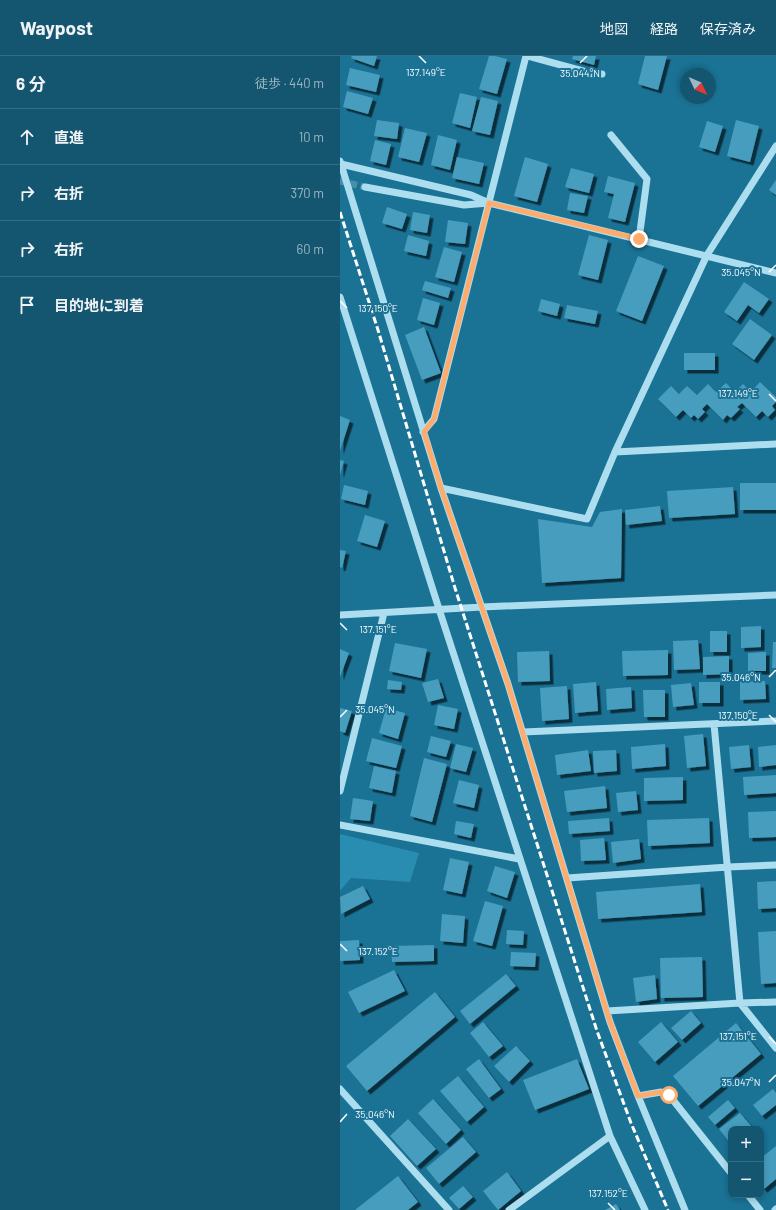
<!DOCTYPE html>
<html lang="ja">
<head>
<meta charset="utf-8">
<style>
	:root { --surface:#145670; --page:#1d5c75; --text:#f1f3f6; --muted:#9db7c3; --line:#336c83 }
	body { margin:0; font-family:Barlow,"Noto Sans JP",sans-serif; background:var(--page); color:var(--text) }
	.controls { position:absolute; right:12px; bottom:12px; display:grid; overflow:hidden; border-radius:8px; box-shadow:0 2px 6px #0003 }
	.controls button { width:36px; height:36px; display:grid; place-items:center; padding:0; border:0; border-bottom:1px solid var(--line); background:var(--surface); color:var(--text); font:20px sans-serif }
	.compass { position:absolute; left:340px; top:12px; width:36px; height:36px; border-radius:50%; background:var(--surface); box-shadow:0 2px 6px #0003; rotate:134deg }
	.stop { position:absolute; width:12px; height:12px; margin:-9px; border:3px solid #ffab6b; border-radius:50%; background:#fff }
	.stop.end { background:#ffab6b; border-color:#fff; box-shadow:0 1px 4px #0008 }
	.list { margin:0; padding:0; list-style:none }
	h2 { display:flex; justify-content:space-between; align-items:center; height:52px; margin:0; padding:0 16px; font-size:17px }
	h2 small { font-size:13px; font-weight:400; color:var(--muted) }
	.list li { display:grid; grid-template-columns:26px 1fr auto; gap:12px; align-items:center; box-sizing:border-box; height:56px; padding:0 16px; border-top:1px solid var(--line) }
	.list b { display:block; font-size:15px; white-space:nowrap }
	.list em { font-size:13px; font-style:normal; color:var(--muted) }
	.icon { flex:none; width:22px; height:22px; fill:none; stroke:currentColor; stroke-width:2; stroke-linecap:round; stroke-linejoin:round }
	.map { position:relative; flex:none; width:436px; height:1154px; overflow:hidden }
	header { display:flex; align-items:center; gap:24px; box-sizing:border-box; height:56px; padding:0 20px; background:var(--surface); border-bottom:1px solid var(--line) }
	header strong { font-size:19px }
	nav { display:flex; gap:22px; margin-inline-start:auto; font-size:14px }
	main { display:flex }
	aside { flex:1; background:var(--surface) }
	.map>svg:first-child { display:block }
	.green { fill:#298cb1 }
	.building { fill:#479dbe; filter:url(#shadow) }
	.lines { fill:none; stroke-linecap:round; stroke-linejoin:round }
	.minor-tunnel { stroke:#488eaa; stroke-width:7; stroke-dasharray:7 3.5; stroke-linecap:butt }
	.minor { stroke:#acdef0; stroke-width:7 }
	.rail { stroke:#fff; stroke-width:3; stroke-dasharray:7 3; stroke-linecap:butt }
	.route { stroke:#ffab6b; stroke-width:5 }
	.ticks { fill:none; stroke:#fff; stroke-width:1.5 }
	.ticks-label { font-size:10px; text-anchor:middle; fill:#fff; stroke:#1a7295; stroke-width:4; stroke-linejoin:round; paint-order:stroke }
</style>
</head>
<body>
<header>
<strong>Waypost</strong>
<nav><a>地図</a><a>経路</a><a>保存済み</a></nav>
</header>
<main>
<aside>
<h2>6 分<small>徒歩 · 440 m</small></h2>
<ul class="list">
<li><svg class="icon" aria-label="ahead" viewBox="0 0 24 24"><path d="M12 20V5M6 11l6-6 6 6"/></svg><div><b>直進</b></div><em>10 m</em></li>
<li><svg class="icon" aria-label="right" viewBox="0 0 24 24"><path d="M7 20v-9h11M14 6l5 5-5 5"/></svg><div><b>右折</b></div><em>370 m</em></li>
<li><svg class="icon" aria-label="right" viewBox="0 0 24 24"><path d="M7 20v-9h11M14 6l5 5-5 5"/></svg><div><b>右折</b></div><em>60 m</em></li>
<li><svg class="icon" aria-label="arrive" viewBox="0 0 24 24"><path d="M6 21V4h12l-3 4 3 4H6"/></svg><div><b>目的地に到着</b></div></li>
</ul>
</aside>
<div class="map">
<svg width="436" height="1154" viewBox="0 0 436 1154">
	<defs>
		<filter id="shadow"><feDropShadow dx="3.5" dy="3.5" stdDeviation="0" flood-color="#0009"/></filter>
	</defs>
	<rect width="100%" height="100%" fill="#1a7295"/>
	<path class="green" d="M0 778 79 797 70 826 11 822 0 835Z"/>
	<path class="building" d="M12 0H37L34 10 11 2Z
		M149 0H155L167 3 157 38 139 33Z
		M233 0H256L254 9 232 3Z
		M305 0H327L318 34 298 28Z
		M10 12 40 19 36 36 6 29Z
		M7 35 33 42 28 58 3 51Z
		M120 37 137 41 130 72 112 67Z
		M141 41 158 45 150 79 132 75Z
		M37 64 59 67 57 83 34 80Z
		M396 64 419 70 410 106 387 100Z
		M367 65 383 70 375 96 359 91Z
		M65 72 87 77 79 106 58 101Z
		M98 79 117 84 110 114 91 109Z
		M35 84 51 88 46 109 30 105Z
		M117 101 144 107 139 128 112 122Z
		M185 101 208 108 197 146 174 140Z
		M231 112 254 118 249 137 225 131Z
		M268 120 295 127 285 166 268 162 274 138 264 136Z
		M436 124V139L429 134Z
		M230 137 248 140 244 157 227 154Z
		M47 151 67 158 62 173 42 167Z
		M73 156 90 159 87 177 70 174Z
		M108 164 128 167 125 188 105 186Z
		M68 179 89 185 86 200 64 195Z
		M249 179 268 184 258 224 238 219Z
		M104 191 122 196 114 226 95 221Z
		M298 200 324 210 302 265 276 255Z
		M85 225 111 232 108 242 82 234Z
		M404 226 429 243 419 257 408 249 397 265 384 256Z
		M83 242 100 247 94 269 77 264Z
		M201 243 220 248 217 260 198 255Z
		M227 249 258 255 255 268 224 262Z
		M410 263 432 279 414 304 392 288Z
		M84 271 101 317 82 324 65 279Z
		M344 297H375V314H344Z
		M420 326 436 341V346L432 350 435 354 428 361 422 355 416 361 402 347 397 351 400 353 391 362 387 359 383 364 367 348 362 353 365 356 358 363 354 359 351 362 343 354 336 361 318 343 331 330 339 338 347 330 357 339 368 328 376 336 386 327 395 336 403 328 411 336Z
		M0 360 10 364 0 395Z
		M0 404 4 405 0 419Z
		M400 427H436V454H400Z
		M4 429 28 435 25 449 1 443Z
		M393 431 395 458 329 462 327 435Z
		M320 450 322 465 286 469 285 454Z
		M282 453 281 522 202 527 198 463 252 471 260 456Z
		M25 459 45 465 37 491 17 485Z
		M0 494 6 495 2 512 0 511Z
		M421 570V591L401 592V571Z
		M370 575H387V596H370Z
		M358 584 360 613 334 614 333 585Z
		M433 586H436V612H432Z
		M55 587 87 593 81 622 49 615Z
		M0 593 9 597 0 621Z
		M328 594V619L283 620 282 595Z
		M209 595 210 625 178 626 177 596Z
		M426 596V615H408V597Z
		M389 600V618L363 619V601Z
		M98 623 104 642 88 646 82 627Z
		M48 624 62 626 61 634 47 633Z
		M425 625 426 643 400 644V626Z
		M256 626 258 655 235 657 233 628Z
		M359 626H380V647H359Z
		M351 627 354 649 333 651 331 629Z
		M227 630 229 663 202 665 200 632Z
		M291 631 292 652 267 654 266 633Z
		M303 634H325V661H304Z
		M98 649 118 653 114 673 94 669Z
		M0 652 12 655 5 677 0 675Z
		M46 652 65 657 58 683 39 677Z
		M363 678 366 710 347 712 344 680Z
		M91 680 111 685 106 701 87 696Z
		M32 682 62 690 56 712 26 705Z
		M116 688 133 692 126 716 110 712Z
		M325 688 326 710 292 713 291 691Z
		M409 689 411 711 391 713 389 691Z
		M436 689V709L419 711 418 691Z
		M248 694 251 715 217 719 215 699Z
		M276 694 277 715 254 717 253 695Z
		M84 702 107 708 92 766 70 760Z
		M34 710 56 715 52 737 29 732Z
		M436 719V737L404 739 403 721Z
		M343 721V744L304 745V722Z
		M119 724 139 729 134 752 113 747Z
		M265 730 267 752 227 756 224 735Z
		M296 735 298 754 278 756 276 737Z
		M13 742 33 745 30 765 10 763Z
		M436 755V781L409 782 408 756Z
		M269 762 270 775 229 778 228 765Z
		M369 762 370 787 308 790 307 764Z
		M116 765 134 768 131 782 114 778Z
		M264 782 266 804 241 805 240 784Z
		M299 783 301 803 273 807 271 786Z
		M110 802 129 806 122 838 103 834Z
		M155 810 175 816 167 842 147 835Z
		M436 825V852L418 853 417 826Z
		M360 828 362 856 258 863 256 836Z
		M23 830 30 843 1 858 0 841Z
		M145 845 163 850 152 890 133 885Z
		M102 858 125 860 123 887 100 885Z
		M167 874 184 875 183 889 166 888Z
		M436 875V927L421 928 418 876Z
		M19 884 20 904 0 905V885Z
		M94 889V905L52 906 51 890Z
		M171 896 196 897 195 911 170 910Z
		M362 901 363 941 321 942 320 902Z
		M54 914 65 935 19 957 8 936Z
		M166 918 176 930 130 968 120 955Z
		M315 919 317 943 296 946 293 922Z
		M95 936 115 961 27 1035 6 1010Z
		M351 955 361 967 342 984 331 972Z
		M143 966 163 990 149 1001 130 977Z
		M321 966 338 986 315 1006 298 986Z
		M396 967 421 998 358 1050 333 1020Z
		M176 990 190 1005 169 1026 154 1010Z
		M139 1003 161 1033 149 1042 126 1013Z
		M237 1003 249 1033 195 1054 183 1024Z
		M118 1020 144 1051 127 1066 100 1035Z
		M433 1033 436 1037V1049L422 1060 413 1049Z
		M93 1043 121 1074 106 1088 78 1057Z
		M388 1044 395 1052 375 1069 368 1061Z
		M400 1057 412 1071 409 1073H391V1088L379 1073Z
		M68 1063 96 1093 77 1110 50 1080Z
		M123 1081 136 1096 99 1128 86 1112Z
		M436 1090V1123L424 1133 421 1130V1102Z
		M167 1116 181 1135 158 1154 143 1135Z
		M58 1120 78 1146 68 1154H15Z
		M123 1130 133 1141 119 1153 109 1142Z
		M276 1148 280 1154H265Z"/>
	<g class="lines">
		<path class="minor-tunnel" d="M0 125 25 131"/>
		<path class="minor" d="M188 0 254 18H262
			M271 79 307 123 299 183
			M0 105 101 432 168 628 270 966 298 1040 345 1154
			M1 108 131 139 149 147 436 217
			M25 131 124 149 149 147
			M0 241 99 553 270 1080 305 1154
			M83 376 94 363 186 0
			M275 396 436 388
			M101 432 247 463 275 396 367 199 436 90
			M0 559 142 551 436 539
			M374 668 400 947 436 946
			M183 676 436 665
			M0 735 44 557
			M0 769 179 803
			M227 822 388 811 436 809
			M267 955 400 947 436 992
			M0 1033 109 1154
			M298 1040 321 1036 329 1039 391 1117
			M408 1139 420 1154
			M169 1154 270 1080
			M435 1154 436 1153"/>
		<path class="rail" d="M0 156 38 274 115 532 257 975 291 1067 328 1154"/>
	</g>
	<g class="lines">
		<path class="route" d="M299 183 149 147 94 363 84 376 101 432 168 628 270 966 298 1040 321 1036 329 1039"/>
	</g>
	<path class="ticks" d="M79 0 86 7M240 7 247 0M429 216 436 209M0 245 7 252M429 338 436 345M0 567 7 574M429 621 436 614M429 659 436 666M0 661 7 654M0 888 7 895M429 981 436 988M429 1026 436 1019M0 1066 7 1058M268 1147 275 1154"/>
	<g class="ticks-label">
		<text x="86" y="20">137.149°E</text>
		<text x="240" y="21">35.044°N</text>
		<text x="401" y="220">35.045°N</text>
		<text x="38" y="256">137.150°E</text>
		<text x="398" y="341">137.149°E</text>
		<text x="38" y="577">137.151°E</text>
		<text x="401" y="625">35.046°N</text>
		<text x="35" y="657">35.045°N</text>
		<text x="398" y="663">137.150°E</text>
		<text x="38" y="899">137.152°E</text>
		<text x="398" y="984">137.151°E</text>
		<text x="401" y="1030">35.047°N</text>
		<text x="35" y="1062">35.046°N</text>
		<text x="268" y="1141">137.152°E</text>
	</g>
</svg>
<div class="controls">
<button>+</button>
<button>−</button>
</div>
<svg class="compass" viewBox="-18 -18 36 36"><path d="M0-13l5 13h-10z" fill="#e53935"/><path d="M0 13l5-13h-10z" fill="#9db7c3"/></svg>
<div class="stop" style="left:329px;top:1039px"></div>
<div class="stop end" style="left:299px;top:183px"></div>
</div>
</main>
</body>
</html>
